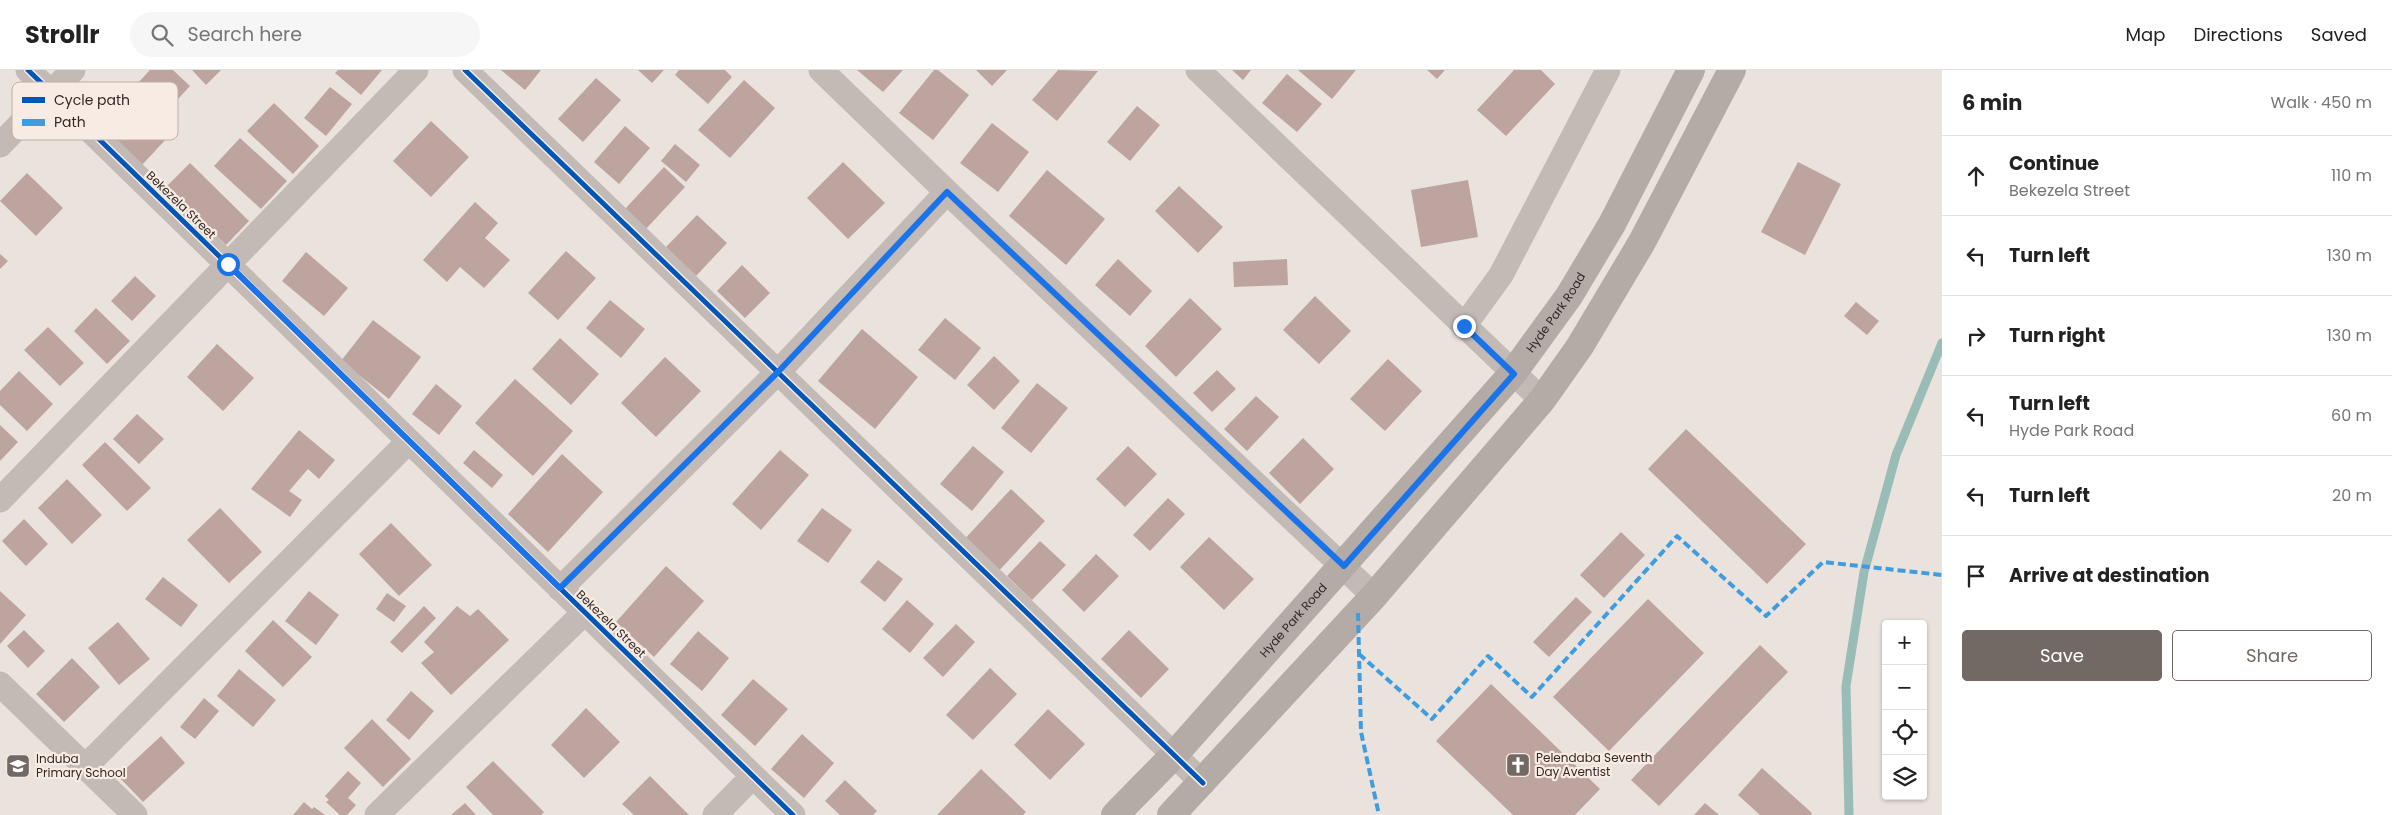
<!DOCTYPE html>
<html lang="en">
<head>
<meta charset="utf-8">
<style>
	:root { --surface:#fff; --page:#f6f6f6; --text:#222; --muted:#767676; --line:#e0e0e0; --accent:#726965 }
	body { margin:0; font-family:Poppins,sans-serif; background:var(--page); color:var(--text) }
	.controls { position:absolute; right:15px; bottom:15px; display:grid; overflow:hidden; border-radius:5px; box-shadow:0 1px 4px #0004 }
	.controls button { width:45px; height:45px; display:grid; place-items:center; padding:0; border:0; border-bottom:1px solid var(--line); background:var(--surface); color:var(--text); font:25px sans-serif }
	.stop { position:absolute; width:15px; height:15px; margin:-11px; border:4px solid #1a73e8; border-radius:50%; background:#fff }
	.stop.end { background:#1a73e8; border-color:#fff; box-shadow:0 1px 5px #0008 }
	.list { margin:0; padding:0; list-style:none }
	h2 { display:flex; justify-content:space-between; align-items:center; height:65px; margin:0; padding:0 20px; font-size:21px }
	h2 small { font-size:16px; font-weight:400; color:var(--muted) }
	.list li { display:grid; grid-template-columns:32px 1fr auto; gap:15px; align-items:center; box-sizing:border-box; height:80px; padding:0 20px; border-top:1px solid var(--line) }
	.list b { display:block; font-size:19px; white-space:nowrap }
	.list p { margin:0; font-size:16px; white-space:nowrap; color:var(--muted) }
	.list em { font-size:16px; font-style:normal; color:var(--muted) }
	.actions { display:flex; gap:10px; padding:15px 20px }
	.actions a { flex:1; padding:11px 0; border:1px solid var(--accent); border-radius:5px; text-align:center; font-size:18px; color:var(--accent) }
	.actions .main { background:var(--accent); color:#fff }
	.icon { flex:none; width:28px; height:28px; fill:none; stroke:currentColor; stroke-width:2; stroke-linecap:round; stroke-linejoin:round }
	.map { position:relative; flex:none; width:1942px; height:745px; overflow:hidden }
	header { display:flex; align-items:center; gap:30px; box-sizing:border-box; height:70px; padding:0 25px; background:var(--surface); border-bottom:1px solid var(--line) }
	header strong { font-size:24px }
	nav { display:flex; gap:28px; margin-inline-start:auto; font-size:18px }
	.search { width:350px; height:45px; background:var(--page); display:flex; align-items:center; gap:12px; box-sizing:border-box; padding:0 18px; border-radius:28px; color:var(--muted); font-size:19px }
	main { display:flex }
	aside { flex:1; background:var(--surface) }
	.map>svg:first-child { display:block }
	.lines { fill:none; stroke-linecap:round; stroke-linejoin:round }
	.stream { stroke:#9abcb6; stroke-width:9 }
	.building { fill:#bda49f }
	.street { stroke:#c3bab6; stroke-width:25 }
	.secondary { stroke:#b4aba7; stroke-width:28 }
	.quiet { stroke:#3e9ce0; stroke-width:4; stroke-dasharray:8 4; stroke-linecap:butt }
	.cycleway-casing { stroke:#f8ebe3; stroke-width:8 }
	.cycleway { stroke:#0057b8; stroke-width:5 }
	.route { stroke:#1a73e8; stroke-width:6 }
	.labels { text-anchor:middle; stroke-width:4.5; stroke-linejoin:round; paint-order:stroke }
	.street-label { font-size:12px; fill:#322825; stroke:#f8ebe3 }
	.poi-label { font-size:12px; fill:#322825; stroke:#f8ebe3; text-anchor:start }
	.key { fill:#f8ebe3; stroke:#bdb0aa; stroke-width:1 }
	.key-label { font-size:14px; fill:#322825 }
</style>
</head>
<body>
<header>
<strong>Strollr</strong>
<div class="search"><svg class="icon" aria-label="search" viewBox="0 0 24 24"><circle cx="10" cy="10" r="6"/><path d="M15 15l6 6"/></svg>Search here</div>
<nav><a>Map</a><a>Directions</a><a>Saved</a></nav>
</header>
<main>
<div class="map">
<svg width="1942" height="745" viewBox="0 0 1942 745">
	<rect width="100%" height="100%" fill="#eae2dd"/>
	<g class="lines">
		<path class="stream" d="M1849 745 1846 616 1864 502 1896 385 1942 273"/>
	</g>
	<path class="building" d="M150 0H173L190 16 166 42 137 14Z
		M192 0H221L206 15Z
		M338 0H382L361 25 335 3Z
		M501 0H541L525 20Z
		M638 0H664L652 13Z
		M679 0H725L732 7 708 34 675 5Z
		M857 0H903L883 22Z
		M934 0H938L969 25 933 70 899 43Z
		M976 0H1007L992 16Z
		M1058 0 1098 1 1057 51 1032 30Z
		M1232 0H1251L1243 10Z
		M1298 0H1356L1332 29Z
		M1427 0H1445L1437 9Z
		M1514 0H1541L1555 14 1506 66 1477 40Z
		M1287 4 1322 34 1297 62 1262 33Z
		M596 8 621 30 583 72 558 49Z
		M744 10 775 38 730 88 698 60Z
		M112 13 169 66 141 96 84 43Z
		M330 17 352 34 326 66 304 48Z
		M274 33 319 76 293 104 247 61Z
		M1137 36 1160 55 1130 91 1107 72Z
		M431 51 469 87 431 127 393 91Z
		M992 53 1029 82 998 122 960 93Z
		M625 56 650 78 619 114 594 92Z
		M240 68 287 111 261 139 214 96Z
		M675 74 700 95 686 112 661 91Z
		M843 92 885 133 848 169 807 128Z
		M1798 92 1841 114 1805 185 1761 162Z
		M190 93 249 151 226 175 166 117Z
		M664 97 685 117 645 160 624 140Z
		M1047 100 1105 149 1066 195 1009 146Z
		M27 103 63 138 36 166 0 131Z
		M1468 110 1478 167 1421 177 1411 120Z
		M1179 116 1223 157 1198 183 1155 141Z
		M475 132 498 153 485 168 510 190 484 218 460 197 447 212 423 190Z
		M697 145 727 173 696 206 666 177Z
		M566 181 596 208 558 250 528 223Z
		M306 182 348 218 324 246 282 211Z
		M0 184 8 191 0 199Z
		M1118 189 1152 221 1130 246 1095 215Z
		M1287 189 1288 215 1234 217 1233 192Z
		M742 195 770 223 745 248 717 221Z
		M135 206 156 226 132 251 111 231Z
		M1315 226 1351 261 1319 294 1283 260Z
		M1190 228 1222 259 1176 307 1145 276Z
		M610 230 645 259 621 288 586 258Z
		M1856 232 1879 251 1867 265 1844 246Z
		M96 238 130 271 107 294 74 261Z
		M945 248 981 278 955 310 918 280Z
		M373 250 421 287 389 329 341 291Z
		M48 257 84 293 60 316 24 280Z
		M862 259 918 307 875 359 818 311Z
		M560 268 599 304 571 335 532 299Z
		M217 274 254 308 223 341 187 307Z
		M994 286 1020 311 994 340 967 315Z
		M665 287 701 321 656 367 621 333Z
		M1388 289 1422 321 1385 361 1350 329Z
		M1217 300 1236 319 1212 342 1193 323Z
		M19 301 53 334 27 361 0 335V321Z
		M515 309 573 361 533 406 475 353Z
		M1037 313 1068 338 1031 383 1001 358Z
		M436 314 462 336 439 365 412 344Z
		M1256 326 1279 347 1247 381 1224 359Z
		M137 344 164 369 139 394 113 369Z
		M0 355 18 372 0 391Z
		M1686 359 1806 474 1767 514 1648 399Z
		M299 360 335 390 319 409 308 399 289 421 302 430 290 447 251 419Z
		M1303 368 1334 399 1300 434 1269 403Z
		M105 372 151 418 127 441 82 395Z
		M973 376 1004 402 972 441 940 414Z
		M1128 376 1157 404 1125 437 1096 409Z
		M474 380 503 405 492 418 463 393Z
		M780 380 809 405 761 460 732 434Z
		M562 384 603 422 548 482 508 444Z
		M67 409 102 445 72 474 38 438Z
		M1011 419 1045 451 996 504 961 473Z
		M1168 428 1185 444 1150 481 1133 465Z
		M220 438 262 482 229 513 187 470Z
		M822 438 852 460 828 493 797 471Z
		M24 449 48 474 26 496 2 471Z
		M391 453 432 495 399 526 359 484Z
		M1621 462 1645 485 1604 528 1580 505Z
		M1209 467 1254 509 1224 540 1180 497Z
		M1040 471 1066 495 1032 530 1007 506Z
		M1096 484 1119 506 1084 542 1062 520Z
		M878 490 903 509 885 532 860 512Z
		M666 496 704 531 654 587 616 552Z
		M163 507 198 535 181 557 145 529Z
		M0 521 26 545 0 574Z
		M309 521 339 545 316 575 285 551Z
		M387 523 406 536 394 552 376 539Z
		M1576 527 1592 542 1549 587 1533 572Z
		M1648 529 1704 583 1609 681 1553 627Z
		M907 530 934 554 910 583 882 559Z
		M424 536 436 548 402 583 390 572Z
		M457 536 470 546 478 539 509 570 451 625 421 593 434 582 424 572Z
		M273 550 312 587 283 617 245 581Z
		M118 552 150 589 119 615 88 578Z
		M956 554 975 572 943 607 923 588Z
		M24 560 45 581 28 598 7 576Z
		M1129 560 1169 599 1141 628 1101 589Z
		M698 561 729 588 702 621 670 594Z
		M1760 575 1788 602 1659 736 1631 710Z
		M72 588 100 617 64 652 36 624Z
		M990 598 1017 624 973 670 946 645Z
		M239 599 276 630 253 657 217 626Z
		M753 609 788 639 755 676 721 645Z
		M1491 614 1600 719 1575 745H1513L1436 671Z
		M411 621 434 641 409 670 386 650Z
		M204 628 219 641 195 669 180 657Z
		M586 638 620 672 584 708 551 675Z
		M1048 639 1085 674 1050 710 1014 675Z
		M372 649 411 689 383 717 344 678Z
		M802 664 834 693 804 728 771 699Z
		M161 666 185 693 143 732 118 706Z
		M493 691 544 742 541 745H493L466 717Z
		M1762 698 1812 743 1811 745H1760L1738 725Z
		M981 699 1026 742 1023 745H937Z
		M348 701 361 713 348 728 356 735 347 745H340L326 732 329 730 325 726Z
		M650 706 689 745H634L622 734Z
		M845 710 877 741 873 745H840L825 731Z
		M304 732 312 739 314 737 325 745H293Z
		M465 733 476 745H451Z
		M1705 733 1719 745H1694Z"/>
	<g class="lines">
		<path class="street" d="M28 0 793 745
			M465 0 1203 713
			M821 0 947 122 1374 526
			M1198 0 1542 330
			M0 75 73 0
			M1464 256 1501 205 1608 0
			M0 430 416 0
			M560 519 778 302 947 122
			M0 614 135 745
			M85 697 409 371
			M377 745 585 542
			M715 745 753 706"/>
		<g class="secondary">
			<path id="s1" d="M1115 745 1174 685 1513 303 1569 226 1612 154 1691 0"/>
			<path d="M1171 745 1374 526 1542 330 1580 276 1642 172 1732 0"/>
		</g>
		<path class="quiet" d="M1358 543 1361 662 1379 745
			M1359 584 1432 649 1488 586 1532 627 1677 466 1766 546 1823 492 1942 505"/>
		<defs>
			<path id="cycleway" d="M28 0 793 745
				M465 0 1203 713"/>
		</defs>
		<use href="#cycleway" class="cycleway-casing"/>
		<use href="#cycleway" class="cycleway"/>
	</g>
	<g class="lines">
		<path class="route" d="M228 194 560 518 778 302 947 122 1344 496 1514 304 1464 256"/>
	</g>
	<defs>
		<symbol id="church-square" viewBox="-11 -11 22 22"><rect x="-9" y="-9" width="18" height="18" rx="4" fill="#726965" stroke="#f8ebe3"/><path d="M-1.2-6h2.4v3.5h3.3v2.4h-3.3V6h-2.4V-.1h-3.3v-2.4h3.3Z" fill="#fff"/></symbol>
		<symbol id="school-square" viewBox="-11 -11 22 22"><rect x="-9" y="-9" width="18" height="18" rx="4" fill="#726965" stroke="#f8ebe3"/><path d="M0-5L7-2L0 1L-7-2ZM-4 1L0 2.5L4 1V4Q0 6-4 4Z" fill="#fff"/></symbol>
	</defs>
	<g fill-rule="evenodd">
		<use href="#church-square" x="1504" y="681" width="28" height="28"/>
		<use href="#school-square" x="4" y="682" width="28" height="28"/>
	</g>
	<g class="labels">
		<g class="street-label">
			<text transform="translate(181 135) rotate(44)" y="4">Bekezela Street</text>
			<text dy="4" stroke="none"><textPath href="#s1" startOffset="669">Hyde Park Road</textPath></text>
			<text dy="4" stroke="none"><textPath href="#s1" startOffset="264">Hyde Park Road</textPath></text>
			<text transform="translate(611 554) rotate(44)" y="4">Bekezela Street</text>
		</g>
		<g class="poi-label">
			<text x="1536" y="692">Pelendaba Seventh<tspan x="1536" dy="14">Day Aventist</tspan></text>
			<text x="36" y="693">Induba<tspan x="36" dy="14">Primary School</tspan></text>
		</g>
	</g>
	<rect x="12" y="12" width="166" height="58" rx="8" class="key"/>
	<rect x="22" y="27" width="23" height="6" fill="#0057b8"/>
	<rect x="22" y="49" width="23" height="7" fill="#3e9ce0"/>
	<g class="key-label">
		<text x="54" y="35">Cycle path</text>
		<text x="54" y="57">Path</text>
	</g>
</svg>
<div class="controls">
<button>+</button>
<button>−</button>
<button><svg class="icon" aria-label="locate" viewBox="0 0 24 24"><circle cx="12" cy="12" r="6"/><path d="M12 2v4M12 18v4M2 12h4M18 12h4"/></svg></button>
<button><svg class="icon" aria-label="layers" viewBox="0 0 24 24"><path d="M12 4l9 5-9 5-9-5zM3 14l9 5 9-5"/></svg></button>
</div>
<div class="stop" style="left:228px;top:194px"></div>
<div class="stop end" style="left:1464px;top:256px"></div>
</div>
<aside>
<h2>6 min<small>Walk · 450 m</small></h2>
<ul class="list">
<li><svg class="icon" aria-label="ahead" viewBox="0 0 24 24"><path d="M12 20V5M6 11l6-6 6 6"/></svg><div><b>Continue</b><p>Bekezela Street</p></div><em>110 m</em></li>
<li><svg class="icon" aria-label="left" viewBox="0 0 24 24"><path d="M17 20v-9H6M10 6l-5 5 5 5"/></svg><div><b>Turn left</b></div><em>130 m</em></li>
<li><svg class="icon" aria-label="right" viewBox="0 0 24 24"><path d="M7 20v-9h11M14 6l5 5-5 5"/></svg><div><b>Turn right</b></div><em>130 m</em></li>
<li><svg class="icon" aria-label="left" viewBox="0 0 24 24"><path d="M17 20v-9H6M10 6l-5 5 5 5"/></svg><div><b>Turn left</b><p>Hyde Park Road</p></div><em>60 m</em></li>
<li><svg class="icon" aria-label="left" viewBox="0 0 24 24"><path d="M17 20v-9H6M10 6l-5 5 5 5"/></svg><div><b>Turn left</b></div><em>20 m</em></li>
<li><svg class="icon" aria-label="arrive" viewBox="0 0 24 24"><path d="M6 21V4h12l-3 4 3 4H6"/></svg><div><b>Arrive at destination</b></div></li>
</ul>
<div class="actions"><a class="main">Save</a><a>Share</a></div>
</aside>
</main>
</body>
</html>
